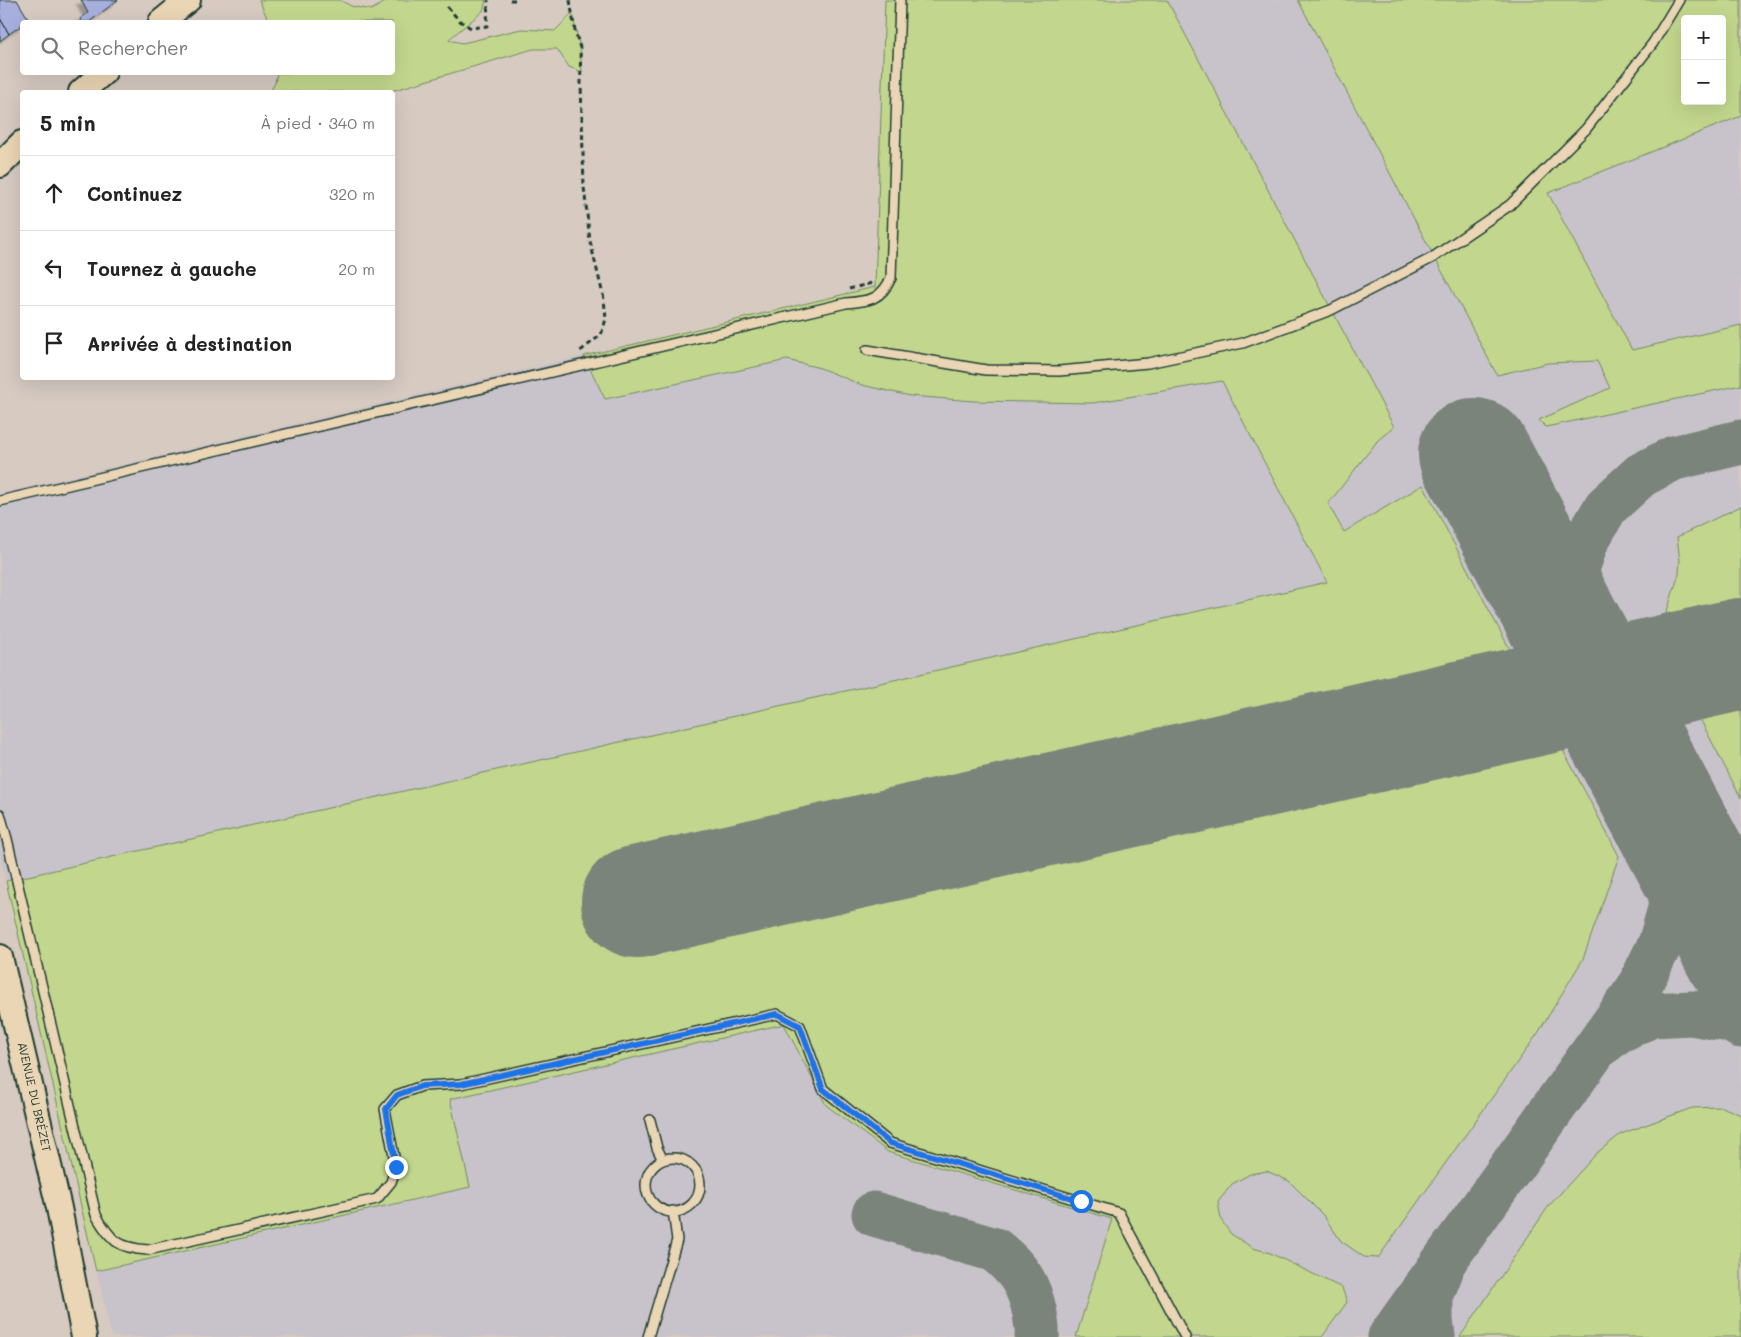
<!DOCTYPE html>
<html lang="fr">
<head>
<meta charset="utf-8">
<style>
	:root { --surface:#fff; --page:#f6f6f6; --text:#222; --muted:#767676; --line:#e0e0e0 }
	body { margin:0; font-family:Mali,sans-serif; background:var(--page); color:var(--text) }
	.controls { position:absolute; right:15px; top:15px; display:grid; overflow:hidden; border-radius:5px; box-shadow:0 5px 20px #0002 }
	.controls button { width:45px; height:45px; display:grid; place-items:center; padding:0; border:0; border-bottom:1px solid var(--line); background:var(--surface); color:var(--text); font:25px sans-serif }
	.stop { position:absolute; width:15px; height:15px; margin:-11px; border:4px solid #1a73e8; border-radius:50%; background:#fff }
	.stop.end { background:#1a73e8; border-color:#fff; box-shadow:0 1px 5px #0008 }
	.list { margin:0; padding:0; list-style:none }
	h2 { display:flex; justify-content:space-between; align-items:center; height:65px; margin:0; padding:0 20px; font-size:21px }
	h2 small { font-size:16px; font-weight:400; color:var(--muted) }
	.list li { display:grid; grid-template-columns:32px 1fr auto; gap:15px; align-items:center; box-sizing:border-box; height:75px; padding:0 20px; border-top:1px solid var(--line) }
	.list b { display:block; font-size:19px; white-space:nowrap }
	.list em { font-size:16px; font-style:normal; color:var(--muted) }
	.icon { flex:none; width:28px; height:28px; fill:none; stroke:currentColor; stroke-width:2; stroke-linecap:round; stroke-linejoin:round }
	.map { position:relative; flex:none; width:1741px; height:1337px; overflow:hidden }
	.search { position:absolute; background:var(--surface); box-shadow:0 5px 20px #0002; left:20px; top:20px; width:375px; height:55px; display:flex; align-items:center; gap:12px; box-sizing:border-box; padding:0 18px; border-radius:5px; color:var(--muted); font-size:19px }
	.panel { position:absolute; background:var(--surface); box-shadow:0 5px 20px #0002; left:20px; top:90px; width:375px; height:290px; border-radius:5px }
	.map>svg:first-child { display:block }
	.built { fill:#c8c2ca; fill-rule:evenodd }
	.green { fill:#c2d78d; stroke:#708a60; fill-rule:evenodd }
	.lines { fill:none; stroke-linecap:round; stroke-linejoin:round }
	.taxiway { stroke:#7a847a; stroke-width:45 }
	.runway { stroke:#7a847a; stroke-width:112 }
	.building { fill:#a7afdf; stroke:#1f3d34; filter:url(#shadow) }
	.lane-casing { stroke:#1f3d34; stroke-width:12 }
	.secondary-casing { stroke:#1f3d34; stroke-width:28 }
	.path { stroke:#1f3d34; stroke-width:3; stroke-dasharray:5 4; stroke-linecap:butt }
	.lane { stroke:#ead5b4; stroke-width:9 }
	.secondary { stroke:#ead5b4; stroke-width:24 }
	.route { stroke:#1a73e8; stroke-width:6 }
	.labels { text-anchor:middle; stroke-width:4; stroke-linejoin:round; paint-order:stroke }
	.street-label { font-size:12px; fill:#1f3d34; stroke:#ead5b4 }
</style>
</head>
<body>
<div class="map">
<svg width="1741" height="1337" viewBox="0 0 1741 1337">
	<defs>
		<filter id="shadow"><feDropShadow dx="-4.5" dy="4.5" stdDeviation="1" flood-color="#0004"/></filter>
	</defs>
	<rect width="100%" height="100%" fill="#d6cac1"/>
	<filter id="ink" filterUnits="userSpaceOnUse"><feTurbulence type="fractalNoise" baseFrequency=".02" numOctaves="2"/><feDisplacementMap in="SourceGraphic" scale="10" xChannelSelector="R" yChannelSelector="G"/><feConvolveMatrix kernelMatrix="1 2 1 2 8 2 1 2 1" color-interpolation-filters="sRGB"/></filter>
	<g filter="url(#ink)">
		<path class="built" d="M885 0H1741V1337H112L0 857V494L875 287ZM1685 19H1722V101H1685Z"/>
		<path class="green" d="M259 0H340L351 6 371 10 389 0H486L483 11 448 40 463 43 521 29 555 31 572 13 580 48 582 72 569 67 557 49H533L388 92H270L275 83 277 73 392 72V22H269Z
			M885 0H1167L1394 427 1378 440 1328 504 1344 532 1423 485 1619 856 1583 959 1538 1033 1378 1258 1364 1257 1341 1241 1323 1215 1289 1181 1267 1171 1250 1174 1232 1184 1218 1202 1221 1220 1231 1234 1253 1248 1270 1253 1342 1288 1347 1302 1322 1337H1076L1112 1219 888 1152 826 1105 784 1024 450 1099 470 1187 96 1271 6 881 1327 582 1222 381 1093 403 974 401 910 396 862 385 820 368 787 360 605 399 584 356 875 287Z
			M1298 0H1741V116L1548 193 1632 350 1741 325V385L1546 427 1539 420 1610 388 1597 361 1548 363 1497 375ZM1685 19H1722V101H1685Z
			M1741 506V798L1666 653 1659 635 1679 574 1680 561 1677 537Z
			M1722 1107 1741 1115V1337H1460L1548 1207 1598 1152 1621 1134 1692 1108Z"/>
		<g class="lines">
			<path class="taxiway" d="M1591 672 1575 618V575L1587 540 1606 507 1641 475 1674 458 1741 442
				M1660 796 1693 838 1729 862 1741 866
				M1604 1042 1616 1032 1652 1015 1692 1013 1730 1020 1741 1026
				M874 1214 995 1250C1018 1268 1029 1284 1035 1314 1036 1322 1038 1329 1037 1337
				M1390 1337 1638 989 1660 944 1672 902 1670 854 1649 783
				M1433 1337 1431 1320V1296L1441 1271"/>
			<path class="runway" d="M1474 454 1741 955
				M637 902 1741 654"/>
		</g>
		<path class="building" d="M0 0H17L29 20 22 22V25L9 34 0 18Z
			M81 0H118L89 22H82L80 19 88 13Z
			M1 20 9 34 0 41V22Z"/>
		<g class="lines">
			<defs>
				<path id="lane" d="M867 350 986 370 1059 371 1148 363 1243 343 1331 310 1432 258 1510 205 1586 129 1653 43 1679 0
					M0 501 846 303C869 301 881 300 891 278L900 0
					M0 814 7 839 96 1215C111 1241 118 1248 148 1250L377 1199 391 1182 396 1167 385 1109 397 1095 422 1086 461 1084 777 1014 800 1026 823 1089 890 1143 1119 1213 1185 1337
					M650 1120 657 1148 663 1160
					M646 1185a27 27 0 1 1 54 0a27 27 0 1 1-54 0Z
					M648 1337 677 1240 673 1211"/>
				<path id="secondary" d="M161 22 188 0
					M81 92 104 72
					M0 165 22 143
					M0 957 59 1208 84 1337"/>
			</defs>
			<use href="#lane" class="lane-casing"/>
			<use href="#secondary" class="secondary-casing"/>
			<path class="path" d="M510 0H516
				M570 0 575 31 580 48 584 187 590 241 604 299 606 319 601 335 579 352
				M447 7 460 21 471 28 487 26 488 0
				M849 289 872 283"/>
			<use href="#lane" class="lane"/>
			<use href="#secondary" class="secondary"/>
		</g>
	</g>
	<g class="lines" filter="url(#ink)">
		<path class="route" d="M396 1167 386 1109 397 1095 422 1086 461 1084 777 1014 800 1026 823 1089 890 1143 1081 1201"/>
	</g>
	<g class="labels">
		<g class="street-label">
			<text transform="translate(34 1097) rotate(77)" y="4">AVENUE DU BRÉZET</text>
		</g>
	</g>
</svg>
<div class="controls">
<button>+</button>
<button>−</button>
</div>
<div class="stop" style="left:1081px;top:1201px"></div>
<div class="stop end" style="left:396px;top:1167px"></div>
<div class="search"><svg class="icon" aria-label="search" viewBox="0 0 24 24"><circle cx="10" cy="10" r="6"/><path d="M15 15l6 6"/></svg>Rechercher</div>
<section class="panel">
<h2>5 min<small>À pied · 340 m</small></h2>
<ul class="list">
<li><svg class="icon" aria-label="ahead" viewBox="0 0 24 24"><path d="M12 20V5M6 11l6-6 6 6"/></svg><div><b>Continuez</b></div><em>320 m</em></li>
<li><svg class="icon" aria-label="left" viewBox="0 0 24 24"><path d="M17 20v-9H6M10 6l-5 5 5 5"/></svg><div><b>Tournez à gauche</b></div><em>20 m</em></li>
<li><svg class="icon" aria-label="arrive" viewBox="0 0 24 24"><path d="M6 21V4h12l-3 4 3 4H6"/></svg><div><b>Arrivée à destination</b></div></li>
</ul>
</section>
</div>
</body>
</html>
